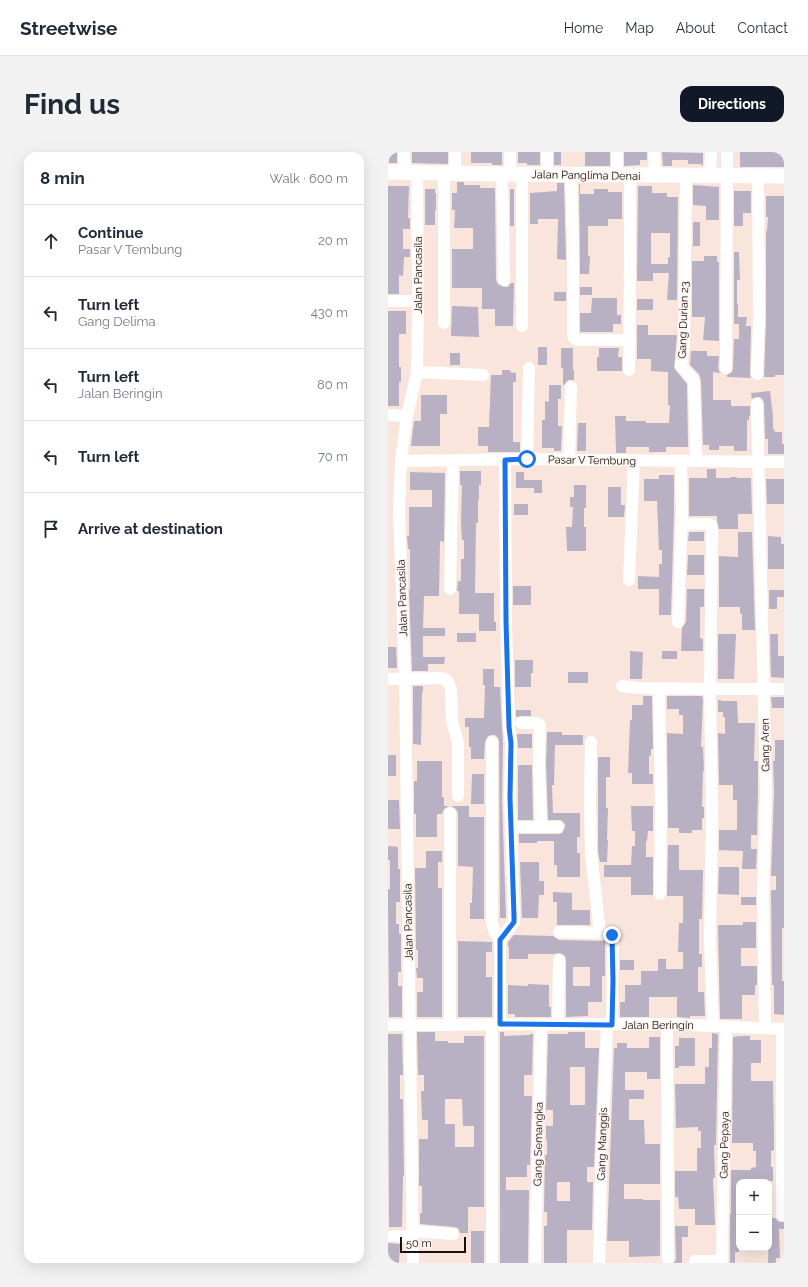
<!DOCTYPE html>
<html lang="en">
<head>
<meta charset="utf-8">
<style>
	:root { --surface:#fff; --page:#f2f2f3; --text:#1f2937; --muted:#747a83; --line:#e0e1e3; --accent:#111827 }
	body { margin:0; font-family:Raleway,sans-serif; background:var(--page); color:var(--text) }
	.controls { position:absolute; right:12px; bottom:12px; display:grid; overflow:hidden; border-radius:8px; box-shadow:0 4px 16px #0002 }
	.controls button { width:36px; height:36px; display:grid; place-items:center; padding:0; border:0; border-bottom:1px solid var(--line); background:var(--surface); color:var(--text); font:20px sans-serif }
	.scale { position:absolute; left:12px; bottom:10px; width:66px; box-sizing:border-box; padding-left:4px; border:2px solid #17100d; border-top:0; font-size:11px; line-height:14px; white-space:nowrap; color:#17100d; -webkit-text-stroke:3px #fef5f2; paint-order:stroke }
	.stop { position:absolute; width:12px; height:12px; margin:-9px; border:3px solid #1a73e8; border-radius:50%; background:#fff }
	.stop.end { background:#1a73e8; border-color:#fff; box-shadow:0 1px 4px #0008 }
	.list { margin:0; padding:0; list-style:none }
	h2 { display:flex; justify-content:space-between; align-items:center; height:52px; margin:0; padding:0 16px; font-size:17px }
	h2 small { font-size:13px; font-weight:400; color:var(--muted) }
	.list li { display:grid; grid-template-columns:26px 1fr auto; gap:12px; align-items:center; box-sizing:border-box; height:72px; padding:0 16px; border-top:1px solid var(--line) }
	.list b { display:block; font-size:15px; white-space:nowrap }
	.list p { margin:0; font-size:13px; white-space:nowrap; color:var(--muted) }
	.list em { font-size:13px; font-style:normal; color:var(--muted) }
	.icon { flex:none; width:22px; height:22px; fill:none; stroke:currentColor; stroke-width:2; stroke-linecap:round; stroke-linejoin:round }
	.map { position:relative; flex:none; width:396px; height:1111px; overflow:hidden; border-radius:12px }
	header { display:flex; align-items:center; gap:24px; box-sizing:border-box; height:56px; padding:0 20px; background:var(--surface); border-bottom:1px solid var(--line) }
	header strong { font-size:19px }
	nav { display:flex; gap:22px; margin-inline-start:auto; font-size:14px }
	.intro { display:flex; align-items:center; justify-content:space-between; box-sizing:border-box; height:96px; padding:0 24px }
	h1 { margin:0; font-size:28px }
	.button { padding:10px 18px; border-radius:12px; background:var(--accent); color:#fff; font-size:14px; font-weight:700 }
	main { display:flex; gap:24px; padding:0 24px }
	aside { flex:1; background:var(--surface); border-radius:12px; box-shadow:0 4px 16px #0002 }
	.map>svg:first-child { display:block }
	.building { fill:#b8b1c3; fill-rule:evenodd }
	.lines { fill:none; stroke-linecap:round; stroke-linejoin:round }
	.minor { stroke:#fff; stroke-width:12 }
	.major { stroke:#fff; stroke-width:15 }
	.route { stroke:#1a73e8; stroke-width:5 }
	.labels { text-anchor:middle; stroke-width:3; stroke-linejoin:round; paint-order:stroke }
	.street-label { font-size:11px; fill:#17100d; stroke:#fef5f2 }
</style>
</head>
<body>
<header>
<strong>Streetwise</strong>
<nav><a>Home</a><a>Map</a><a>About</a><a>Contact</a></nav>
</header>
<div class="intro"><h1>Find us</h1><a class="button">Directions</a></div>
<main>
<aside>
<h2>8 min<small>Walk · 600 m</small></h2>
<ul class="list">
<li><svg class="icon" aria-label="ahead" viewBox="0 0 24 24"><path d="M12 20V5M6 11l6-6 6 6"/></svg><div><b>Continue</b><p>Pasar V Tembung</p></div><em>20 m</em></li>
<li><svg class="icon" aria-label="left" viewBox="0 0 24 24"><path d="M17 20v-9H6M10 6l-5 5 5 5"/></svg><div><b>Turn left</b><p>Gang Delima</p></div><em>430 m</em></li>
<li><svg class="icon" aria-label="left" viewBox="0 0 24 24"><path d="M17 20v-9H6M10 6l-5 5 5 5"/></svg><div><b>Turn left</b><p>Jalan Beringin</p></div><em>80 m</em></li>
<li><svg class="icon" aria-label="left" viewBox="0 0 24 24"><path d="M17 20v-9H6M10 6l-5 5 5 5"/></svg><div><b>Turn left</b></div><em>70 m</em></li>
<li><svg class="icon" aria-label="arrive" viewBox="0 0 24 24"><path d="M6 21V4h12l-3 4 3 4H6"/></svg><div><b>Arrive at destination</b></div></li>
</ul>
</aside>
<div class="map">
<svg width="396" height="1111" viewBox="0 0 396 1111">
	<rect width="100%" height="100%" fill="#fae5dc"/>
	<path class="building" d="M1 0H9V11H1Z
		M24 0H60V12L24 11Z
		M83 0H114V13H104V11H83Z
		M130 0H152V13H139V11H130Z
		M166 0H173V13H166Z
		M197 0H222V14H197Z
		M236 0H259V8H252V13L236 14Z
		M274 0 315 1V13H313V12H300V8H284V14H275Z
		M352 0H396V15H352Z
		M69 30H76V33H92V36H107L108 128 110 132 116 135H120L123 131H126L125 174H107V157H94V136H64V97H85V76H66L67 58H64V41H69Z
		M169 31H176L178 108 169 107 170 67H150V72H142V41L169 39Z
		M191 32H192V42H206V37H220V40H234V67H220V74H200V104H202L201 122H192Z
		M305 33 331 35V68H318V54L305 53Z
		M0 34H21L20 66H22V77H15V97H22V105H16L15 124 11 123V142H0Z
		M250 34H264V41H279V45H290L289 148H279L281 121H265V129H249ZM263 81H282V105H280V112H263Z
		M37 37H47V41H48V58H47V73H37Z
		M122 37H126V74H122Z
		M346 39H363V61H355V74H346Z
		M378 44H396V223H387V225H376L378 168V79H379L380 65H378Z
		M305 70H312V94H305Z
		M346 100H351L352 128H349V152H350V165H359L358 174H363L362 222 363 226 339 225V223L344 220 345 216 346 187H351V172H346Z
		M316 104H329V110H331V189L315 188 317 165H304V109H316Z
		M192 135H204V143H192Z
		M166 140H178V149H166Z
		M204 146H229V163H233V172H225V180H192V161H203Z
		M249 147H265V158H249Z
		M64 154 90 155 91 185 63 184Z
		M0 159H18V182H11V215H13V230H11V254H0Z
		M249 173H260V183H289L286 216 299 232 300 295H278V300H261V295H238V301H228L227 264H238V269H258V271H281L282 253H280V220L263 219V207H249Z
		M150 195H159V213H150Z
		M173 196H185V218H186V228H180L176 233H175V216H173Z
		M211 196H231L230 205H234V219H209V205H211Z
		M303 199H319V204H331L330 216 332 221 325 220V248H343V254H362V264H361V268H359V299H346V294H331V298H321V293H315L313 229 311 222 302 213Z
		M62 201H72V213H62Z
		M114 218H122V220L128 221V230H125V290H132V300H100V294H90V275H101L103 223H114Z
		M161 233H173V247H170V274H174L173 299H166V296H154V268H157V249L161 250Z
		M382 239 385 264V277H386L387 280H394V292H396V302H380V287H377L376 251 375 248 372 245H368L364 247 363 241Z
		M33 243H59V262H52V294H23L26 269H33Z
		M190 271H198V299H189Z
		M319 317H328V326H342V325H349V326H363L364 362H350V377H331L329 369V364H301V326H319Z
		M72 319H93V333H91V348H90V371H88L87 441H106V470H108V479H91V462H71V439H69L70 429H73V407H76V388H74L73 371 74 333H72Z
		M22 320 57 321 56 390 52 389 51 444H36L35 476H57V484H35V505H57L56 512H40V519H24L21 438H22V397H20L19 384H21V355H44V338H22Z
		M128 320H136V328H154V341H146V336H128Z
		M271 323H286V360L283 463H271V437H250V424L271 425V412H274V398H271L269 349H256V327H271Z
		M378 327H396V352H379Z
		M186 333H198V356H196V375H198V399H179L178 375H184L185 355H182V345H186Z
		M220 335H233V353H237L236 365H220Z
		M126 352H140V363H126Z
		M301 380H316V389H300Z
		M350 380H364L367 478H354V462H352V455H331V404L350 405Z
		M380 384 393 385V392H396V417H380Z
		M300 403H316V423H299Z
		M125 434H143V453H125Z
		M299 437H316V455H312V486L315 487V499H293L294 476 298 470Z
		M381 438H396V445H389V457H381Z
		M69 481H88V490H69Z
		M330 482H348L346 527H330Z
		M382 482H390V504H396V526L383 525Z
		M0 495H8L9 516H0Z
		M242 499 255 500 254 527H242Z
		M274 499H289V507H274Z
		M127 508H145V521H143V535H127Z
		M95 517H106V535H112L114 575 115 591 114 646 118 766H112L111 590 110 586 107 583H104L100 584 97 590 96 607H83V595H81V575H77V566H96L97 533H95Z
		M180 520H200V531H180Z
		M25 534H35V540H34L33 593 25 592Z
		M255 544H264L265 597H263V604H261V622H265V632H244V621H240L242 568H244V553H255Z
		M279 544H314L315 548 313 595H315L316 619H315L314 655H316V666H314V678H304V681H291V676H280L279 581 295 582V563H291V557H279Z
		M383 545H396V556H384Z
		M330 548H333V549H349L350 571H367L366 609H370V640L369 683H363V697H369L368 717H354L355 699 331 698V678H349V648H345V633H331L330 581 337 582V565H335V560H330Z
		M128 558H143V564H133L128 565Z
		M159 580H174V583H195V593H167L166 633H164L165 661H192V685H189V701H192V725H169V713H166V689H149V691H131V682H170L174 681 177 675V672L173 668H160L158 612Z
		M129 582H144V596H130Z
		M387 588H396V776H394V829H396V863L386 862V833H384L383 738H388V724H383L386 640 385 609H387Z
		M0 603H8V624H0Z
		M210 605H222V625H218V656H220L219 688H220L219 710H212L210 700Z
		M29 609H54V645H56V654H61L56 657 54 662H49V685H28V662H26V629H29Z
		M130 613H144L145 668H130Z
		M84 622H96V652H83Z
		M0 648H11L12 677H0Z
		M63 654H81V665H96V767H82V751H84L85 715 70 714V661L68 657Z
		M243 654H265V679H260L259 689H258V705H265V743H243V725H216V713H243L244 694H247V679H244Z
		M280 693H291V718H315L314 767H311V802H314V815H310V840H316L317 864H302V866L289 865V845H261V865H232V850H237V833H253V819H270V807H278V817H295V800H290L291 771H295V744H279Z
		M0 694 10 695V717H12V750H8V772H11V782H13V820H10V834H14V865H1L0 750V737H2V708H0Z
		M38 699H54V710H50V736H54V865H29V840H35V826H29L28 816H30V798H28L27 716H38Z
		M132 710H151V729H156V743H151L150 766H134Z
		M331 715H351V743L330 742Z
		M165 740 184 741V758H202V773H169V750H165Z
		M353 745H368V753H353Z
		M355 770H368V796H353V814H369V833H367V843H354V867H332L330 773H355Z
		M126 783 165 784 171 788 217 789V824H214V850H200V864L178 865V808L177 804 172 801 166 802H140V807H121V795H120V790ZM185 815H202V834H185Z
		M70 789 104 790V800H98V825H104V865H70Z
		M232 808H246V818H232Z
		M140 832 161 833V855H163V865H127V862H120V833L140 834Z
		M29 880H47V889H60V891H76V884H96V1055H80V1081H72L70 1076 66 1075 32 1072V1061H34V1034H31V987H40V968H34L33 939H36V923H30ZM57 947H74L75 974H86V995H67V972H57Z
		M112 880H116V884L142 883V882H145L144 923H136V944H144L142 1013H139V1025H118V1038H141L140 1111H112Z
		M180 880H197V896H211L206 1015H199V1030H205L204 1078H179V1111H156V1074H159V1060H156L157 1003H159V988H158V974H165V958H158L160 882H180ZM182 915H197V953H182ZM169 1030H182V1049H169Z
		M324 881 330 882 328 993H326L327 1026H325L327 1073H307V1057H291L290 1045H287V1019H309V996H313V979H310V975L288 976 287 932H317V915H321V896H324Z
		M0 882H14L15 923H12V947H15L16 1024H15L14 1075H1Z
		M352 884H362V888H373V911H363V929H385L386 982V998L383 999V1015H385V1029L351 1030V1100H347V1111H342V1062H343V1018H363V1016L368 1015V999H365V991H344L345 885Z
		M261 885H272V927H259V920H237V938H256V947H241V968H256L257 992H272V1032H236V1046L237 1047H255V1048H272V1104L241 1105V1089H219L226 896H229V891H239V896H261Z
		M291 886H307V914H291V916H287V894H291Z
		M381 1066H387L391 1070H396V1077H391L392 1106H388V1111H380Z
		M287 1074H300V1085H294V1111H286L288 1107Z
		M83 1079H96V1111H83Z
		M0 1091 12 1092 11 1111H0Z"/>
	<g class="lines">
		<path class="minor" d="M16 0 17 20
			M67 0V21
			M122 0V22
			M266 0 267 23
			M114 22 116 128
			M159 22V0
			M183 23 185 88V183L186 186 189 188H242
			M229 23V0
			M298 23 296 193 293 214 305 227 306 231 308 309
			M322 24 323 0
			M0 149H30
			M56 171V21
			M134 174V22
			M338 216 339 0
			M241 218 242 112V23
			M29 220 95 223
			M369 222 371 168 370 24
			M369 252 378 640 375 742 377 876
			M0 263 19 264
			M139 307 141 216
			M181 308 183 235
			M13 309 139 307 396 310
			M294 372H321L323 373 324 375 322 537 324 661 322 789 325 873
			M241 428 246 309
			M62 437 65 309
			M290 470 294 360 293 309
			M0 527 55 526 59 528 63 537 64 569 70 591V644
			M234 534 251 536 322 537H396
			M271 537 273 655 272 742
			M133 571H149L152 573 151 612 153 675
			M104 590V771L106 778 112 788
			M203 590 202 652 203 701 212 781 223 782 225 784 224 873
			M123 675H170
			M171 780 212 781
			M279 872 280 1107
			M0 873 279 872 396 877
			M62 873V661
			M112 873V788L126 770V764L122 646 123 591 121 575 118 469 117 308
			M170 873 171 808
			M394 1063V877
			M25 1079 65 1082
			M3 1084 25 1085
			M307 1109H334
			M25 1111 17 527 11 360 13 309 19 264 29 220 30 149 29 20
			M104 1111V873
			M147 1111 153 873
			M211 1111 213 1023 219 873
			M334 1111 338 875"/>
		<path class="major" d="M0 20 114 22 396 24"/>
	</g>
	<g class="lines">
		<path class="route" d="M139 307 117 308 118 469 121 575 123 591 122 646 126 764V770L112 788V872L224 873 225 829 224 783"/>
	</g>
	<g class="labels">
		<g class="street-label">
			<text transform="translate(198 23) rotate(1)" y="4">Jalan Panglima Denai</text>
			<text transform="translate(30 123) rotate(-90)" y="4">Jalan Pancasila</text>
			<text transform="translate(295 168) rotate(-88)" y="4">Gang Durian 23</text>
			<text transform="translate(204 308) rotate(1)" y="4">Pasar V Tembung</text>
			<text transform="translate(14 446) rotate(-92)" y="4">Jalan Pancasila</text>
			<text transform="translate(377 593) rotate(-91)" y="4">Gang Aren</text>
			<text transform="translate(20 770) rotate(-91)" y="4">Jalan Pancasila</text>
			<text x="270" y="877">Jalan Beringin</text>
			<text transform="translate(150 992) rotate(-89)" y="4">Gang Semangka</text>
			<text transform="translate(214 992) rotate(-88)" y="4">Gang Manggis</text>
			<text transform="translate(336 993) rotate(-89)" y="4">Gang Pepaya</text>
		</g>
	</g>
</svg>
<div class="controls">
<button>+</button>
<button>−</button>
</div>
<div class="scale">50 m</div>
<div class="stop" style="left:139px;top:307px"></div>
<div class="stop end" style="left:224px;top:783px"></div>
</div>
</main>
</body>
</html>
